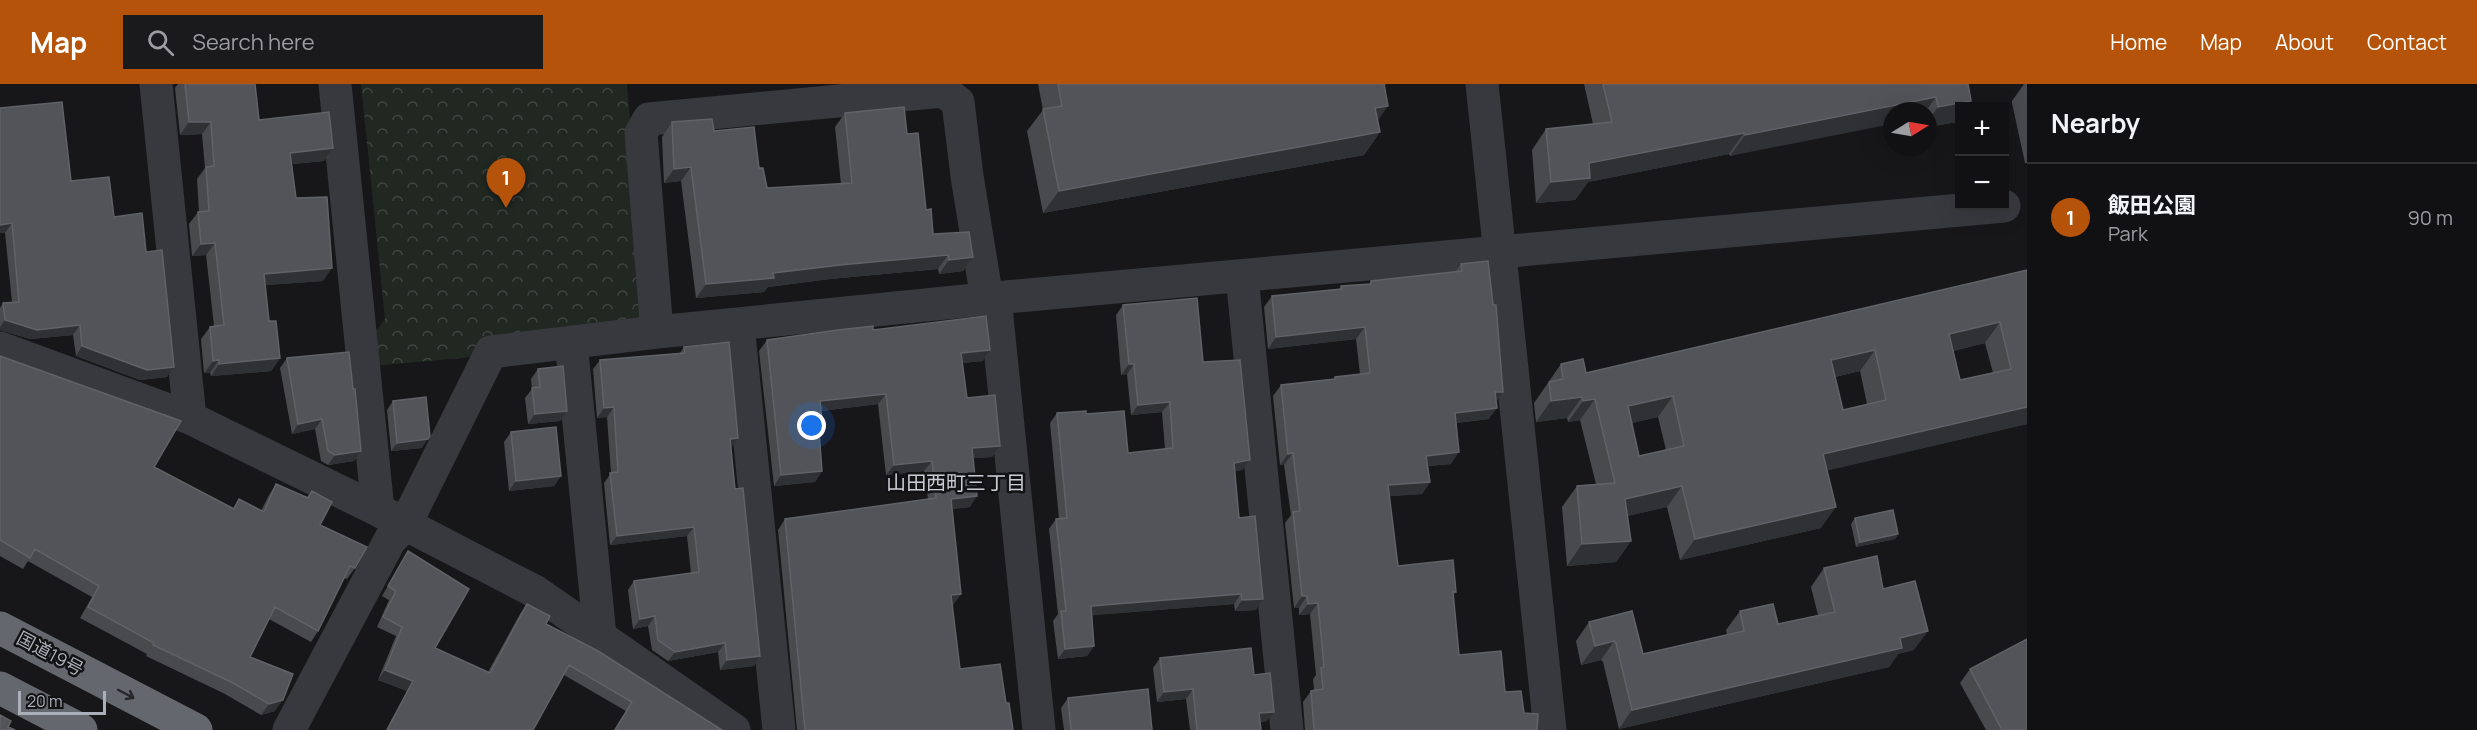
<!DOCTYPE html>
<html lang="en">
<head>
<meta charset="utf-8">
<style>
	:root { --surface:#111113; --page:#1a1a1c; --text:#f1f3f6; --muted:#9c9da0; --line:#303133; --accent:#b45309 }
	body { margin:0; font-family:Manrope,"Noto Sans JP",sans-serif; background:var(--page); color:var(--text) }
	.controls { position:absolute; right:18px; top:18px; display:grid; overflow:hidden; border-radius:0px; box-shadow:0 6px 24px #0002 }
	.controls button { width:54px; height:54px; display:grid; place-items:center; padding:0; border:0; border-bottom:2px solid var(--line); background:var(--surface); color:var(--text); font:30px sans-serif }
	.compass { position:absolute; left:1883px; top:18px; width:54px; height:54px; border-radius:50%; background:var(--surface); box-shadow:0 6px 24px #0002; rotate:79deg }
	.scale { position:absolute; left:18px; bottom:15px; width:88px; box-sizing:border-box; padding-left:6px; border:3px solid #aaaeb8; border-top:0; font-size:16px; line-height:21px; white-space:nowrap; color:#aaaeb8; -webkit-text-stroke:4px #121214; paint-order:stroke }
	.you { position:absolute; left:812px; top:342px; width:21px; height:21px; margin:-15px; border:4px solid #fff; border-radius:50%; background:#1a73e8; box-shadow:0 0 0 9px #1a73e833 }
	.badge { display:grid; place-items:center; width:39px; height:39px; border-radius:50%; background:var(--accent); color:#fff; font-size:20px; font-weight:700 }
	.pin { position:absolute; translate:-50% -50px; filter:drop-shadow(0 2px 3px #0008) }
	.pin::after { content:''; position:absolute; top:32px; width:21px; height:18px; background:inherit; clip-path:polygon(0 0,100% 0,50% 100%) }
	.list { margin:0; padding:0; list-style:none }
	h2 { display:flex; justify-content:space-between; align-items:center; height:78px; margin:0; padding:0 24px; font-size:26px }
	h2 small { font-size:20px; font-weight:400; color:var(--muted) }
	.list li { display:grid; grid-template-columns:39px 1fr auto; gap:18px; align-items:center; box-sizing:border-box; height:108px; padding:0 24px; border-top:2px solid var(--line) }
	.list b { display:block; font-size:22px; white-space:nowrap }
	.list p { margin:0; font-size:20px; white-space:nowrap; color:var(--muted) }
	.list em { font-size:20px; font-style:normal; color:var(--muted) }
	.icon { flex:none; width:33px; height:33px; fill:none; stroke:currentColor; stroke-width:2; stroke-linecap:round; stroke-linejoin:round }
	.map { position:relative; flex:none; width:2027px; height:646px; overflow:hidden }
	header { display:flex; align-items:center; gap:36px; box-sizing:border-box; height:84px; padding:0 30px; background:var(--accent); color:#fff }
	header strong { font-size:28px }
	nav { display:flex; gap:33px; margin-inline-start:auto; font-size:21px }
	.search { width:420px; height:54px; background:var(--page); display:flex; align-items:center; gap:15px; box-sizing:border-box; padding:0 21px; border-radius:0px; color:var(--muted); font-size:22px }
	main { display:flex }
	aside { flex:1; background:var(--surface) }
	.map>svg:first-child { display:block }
	.park { fill:url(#park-crowns) }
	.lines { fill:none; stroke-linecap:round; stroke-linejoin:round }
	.street { stroke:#38393e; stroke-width:33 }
	.highway { stroke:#65676e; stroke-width:33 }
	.wall { fill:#484a4e; fill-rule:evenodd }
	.shaded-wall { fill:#303134 }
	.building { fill:#535459; stroke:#606268; stroke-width:1.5; fill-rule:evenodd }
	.oneway { stroke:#27272a }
	.labels { text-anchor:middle; stroke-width:5; stroke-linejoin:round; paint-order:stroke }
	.street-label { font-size:18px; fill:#aaaeb8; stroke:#121214 }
	.neighbourhood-label { font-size:20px; fill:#cbcdd4; stroke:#121214 }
</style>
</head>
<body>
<header>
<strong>Map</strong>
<div class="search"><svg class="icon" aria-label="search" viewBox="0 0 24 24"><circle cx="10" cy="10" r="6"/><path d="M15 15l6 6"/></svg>Search here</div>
<nav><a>Home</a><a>Map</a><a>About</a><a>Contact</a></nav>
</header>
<main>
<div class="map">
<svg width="2027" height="646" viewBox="0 0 2027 646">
	<defs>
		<pattern id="park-crowns" width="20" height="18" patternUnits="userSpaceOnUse" patternTransform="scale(1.5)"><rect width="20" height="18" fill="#212822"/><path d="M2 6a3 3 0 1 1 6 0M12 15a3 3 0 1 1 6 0" fill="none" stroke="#3f4540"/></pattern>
	</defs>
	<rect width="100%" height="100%" fill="#171719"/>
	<path class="park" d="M361 0H627L646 226 643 235 472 273 373 282 371 253 385 235Z"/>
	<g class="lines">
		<path class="street" d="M156 0 190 334
			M335 0 378 426
			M1482 0 1550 646
			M1242 192 1287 646
			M995 214 1039 646
			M738 241 779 646
			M657 248 641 49 649 35 943 7 958 18 967 92 987 215
			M571 258 600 552
			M0 264 190 334 378 426 536 508 734 646
			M289 646 390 456 405 441 491 268 657 248 995 214 2004 122"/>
		<path class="highway" d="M0 544 196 646
			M0 604 81 646"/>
	</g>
	<path class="wall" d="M178 0H255L259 36 333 64 324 77 292 80 296 114 323 197 265 201 269 237 280 274 271 287 211 292 210 289H204L201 255 210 243 214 242 206 171 192 172 189 140 198 128H199L197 95 205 84 202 50 180 51 175 4Z
		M1038 0H1386L1384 2 1377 37 1380 48 1364 71 1043 129 1027 47 1043 26Z
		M1584 0H1968L1971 17 1967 22H1959L1957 38 1928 43V27H1892L1730 72 1729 70 1588 98 1575 116 1536 119 1532 66 1546 45 1593 40Z
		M2024 0H2027V79H2025L2012 19V17Z
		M0 24 71 97 114 133 146 168 167 293 140 296 76 272 73 251 30 255 0 246V224L3 219 12 218 5 149Z
		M845 29 907 50 926 126 933 150 973 173 963 187 939 190 938 185 830 195 768 203 764 208 696 214 681 97 664 99 662 53 672 38 714 47 759 84 767 104 841 100 835 43Z
		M1461 180 1493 221 1503 308 1496 317 1489 335 1456 339 1451 380 1428 382 1430 398 1422 410 1389 412 1398 482 1456 508 1453 511 1459 571 1505 608 1537 646H1305L1303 618 1311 607 1314 606 1313 595 1316 591 1310 530 1299 531V524H1294L1285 439 1291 431 1284 381H1280L1273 312 1281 301 1333 296 1335 293 1360 290 1356 255 1268 265 1264 223 1272 212 1339 205 1341 202 1369 200 1371 197 1455 188Z
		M2027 186V340L1827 386 1821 444 1680 476 1667 423 1627 432 1631 457 1616 478 1567 482 1562 423 1577 402 1596 400 1580 336 1568 338 1567 334 1536 338 1534 319 1561 280 1586 289ZM1985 259 1993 289 1960 296 1953 267ZM1860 287 1867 320 1843 326 1835 293ZM1658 333 1666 366 1639 372 1632 339Z
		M1123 221 1203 278 1250 376 1242 386 1235 387 1239 434 1256 526 1235 527 1234 520 1092 531 1094 562 1087 572 1058 575 1053 537 1058 530 1049 445 1056 435H1059L1050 339 1057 329 1086 330 1128 369 1165 365 1162 328 1131 331 1127 290 1121 291 1116 231Z
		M873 246 983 277 962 279 967 314 1000 362 992 373 973 374 970 423 952 425 961 510 953 521H952L960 585 1006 619 1013 646H797L778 446 785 435 928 415 924 387 886 391 878 320 821 327 819 352 822 387 815 398 774 402 759 267 767 256Z
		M684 263 732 363 731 364 735 405 760 572 754 582 720 586 718 568 668 577 652 566 648 542 633 545 628 506 634 497 691 489 687 452 610 461 604 399 611 389 607 333 597 334 593 285 600 276 680 269Z
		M0 272 154 383 233 424 239 415 261 427 269 411 276 400 307 413 312 407 320 441 355 484 347 495 344 494 318 547 311 558 269 535 250 573 275 627 261 631 225 610 146 572 147 570 80 534 92 513 28 477 23 485 0 472Z
		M287 274 353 305 361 367 354 377 328 381 321 377 315 345 292 350 280 284Z
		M538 285 567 327 560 337 528 340 525 314 532 305 531 295Z
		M393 317 422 364 391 367 387 326Z
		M511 348 561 392 554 402 509 407 504 358Z
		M1855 434 1898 450 1895 455 1856 463 1851 440Z
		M408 467 435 564 488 588 520 530 527 520 546 540 722 646H614L626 627 564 591 533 646H386L407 607 378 596 396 552 377 543 389 516 382 512 402 477Z
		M1824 484 1883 505 1914 566 1898 570 1889 583 1619 645 1603 578 1601 576 1581 581 1576 557 1589 538 1643 570 1727 551 1726 546 1740 527 1778 540 1818 531 1811 503Z
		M1160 574 1254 591 1267 637 1260 638 1261 646H1190L1186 615 1157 618 1153 584Z
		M1970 585 2027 646H1986L1960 599Z
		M1068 614 1152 646H1064L1061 624Z"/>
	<path class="shaded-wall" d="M1936 13 1926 27H1892V40L1730 72 1745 51Z
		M1971 17 1967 22H1959V34L1957 38 1928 43V37L1938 23Z
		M1388 22 1372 45 1375 24Z
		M189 38H211L202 50 180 51Z
		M1380 48 1364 71 1043 129 1059 107Z
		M1744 49 1729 70 1588 98 1575 116 1536 119 1551 98 1589 79Z
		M333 64 324 77 282 81 290 69Z
		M691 83 681 97 664 99 674 85Z
		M12 139 5 149H0V141Z
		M215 159 206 171 192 172 201 160Z
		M948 171 938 185 830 195 768 203 764 208 696 214 706 200 773 189 840 181Z
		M973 173 963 187 939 190 949 176Z
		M332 184 323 197 255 202 264 190Z
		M5 236 80 241 73 251 30 255 0 246V243Z
		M2000 238 1985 259 1935 271 1949 250Z
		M1365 243 1356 255 1268 265 1276 253Z
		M82 262 174 283 167 293 140 296 76 272Z
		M990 266 983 277 954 280 961 269Z
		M1875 266 1860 287 1817 297 1831 276Z
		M280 274 271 287 211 292 219 280Z
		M219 276 210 289H204L213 277Z
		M1129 280H1134L1127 290 1121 291Z
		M1495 308H1503L1495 319Z
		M886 310 878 320 812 328 820 317Z
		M1673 312 1658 333 1614 343 1628 322Z
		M1582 313 1567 334 1536 338 1551 317Z
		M1595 315 1580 336 1568 338 1583 317Z
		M1170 318 1162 328 1131 331 1138 321Z
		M614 323 607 333 597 334 604 324Z
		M2027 323V340L1809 391 1823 370Z
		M1497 324 1489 335 1447 340 1455 329Z
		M567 327 560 337 528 340 535 330Z
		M322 335 315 345 292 350 298 340Z
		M738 354 732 363 723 365 730 355Z
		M428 355 422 364 391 367 397 359Z
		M1000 362 992 373 965 375 972 364Z
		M361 367 354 377 328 381 335 371Z
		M1459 368 1451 380 1418 383 1426 372Z
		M1293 369 1284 381H1280L1288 370Z
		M1250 376 1242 386 1227 389 1234 379Z
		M932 377 924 387 886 391 894 381Z
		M822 387 815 398 774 402 781 391Z
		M561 392 554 402 509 407 516 397Z
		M1430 398 1422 410 1380 413 1388 401Z
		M1682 402 1667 423 1610 436 1625 415Z
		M977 412 970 423 944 426 951 415Z
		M1836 423 1821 444 1680 476 1695 455Z
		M694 443 687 452 610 461 617 452Z
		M1898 450 1895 455 1856 463 1860 458Z
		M1631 457 1616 478 1567 482 1582 460Z
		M961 510 953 521 943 522 951 511Z
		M1241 510 1234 520 1084 532 1091 522Z
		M1302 512H1307L1299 524H1294Z
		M1263 515 1256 526 1235 527 1242 516Z
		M1318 519 1310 530 1299 531 1308 520Z
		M655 532 648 542 633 545 640 535Z
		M1928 547 1914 566 1898 570 1889 583 1619 645 1632 626Z
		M1614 557 1601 576 1581 581 1595 562Z
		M725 559 718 568 668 577 675 568Z
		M1094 562 1087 572 1058 575 1065 565Z
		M760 572 754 582 720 586 727 576Z
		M385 586 413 597 407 607 378 596Z
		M1193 605 1186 615 1157 618 1164 608Z
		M283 616 275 627 261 631 269 620Z
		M1274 628 1267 637 1253 639 1259 629Z"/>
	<path class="building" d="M185 0H255L259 36 329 28 333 64 290 69 296 114 327 113 332 184 264 190 269 237H276L280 274 219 280V276L213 277 210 243 224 241 215 159 201 160 198 128 209 127 206 83 214 82 211 38H189Z
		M1058 0H1384L1388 22 1375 24 1380 48 1059 107 1043 25 1062 22Z
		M1603 0H1968L1971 17 1938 23 1936 13 1745 51 1744 49 1589 79 1590 94 1551 98 1546 45 1612 38Z
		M62 18 71 97 109 93 114 133 142 129 146 168 162 166 174 283 147 286 82 262 80 241 37 246 5 236 3 219 19 218 12 139 0 141V24Z
		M904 23 907 50 918 49 926 126 931 125 933 150 969 148 973 173 949 176 948 171 840 181 773 189 774 194 706 200 691 83 674 85 672 38 712 35 714 47 754 43 759 84H763L767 104 852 99 845 29Z
		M1488 177 1493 221H1496L1503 308H1495L1497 324 1455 329 1459 368 1426 372 1430 398 1388 401 1398 482 1453 476 1456 508H1453L1459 571 1501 567 1505 608 1521 607 1524 629 1538 630 1537 646H1314L1311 607 1323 605 1321 584 1324 583 1318 519 1308 520 1307 512H1302L1293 428 1300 427 1293 369 1288 370 1281 301 1335 295V293L1370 289 1365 243 1276 253 1272 212 1342 205 1341 202 1371 200V197L1462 187 1461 180Z
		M2027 186V323L1823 370 1836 423 1695 455 1682 402 1625 415 1631 457 1582 460 1577 402 1615 399 1595 315 1583 317 1582 313 1551 317 1549 298 1563 295 1561 280 1583 275 1586 289ZM2000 238 2011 285 1960 296 1949 250ZM1875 266 1886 316 1843 326 1831 276ZM1673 312 1684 362 1639 372 1628 322Z
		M1197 214 1203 278 1240 276 1250 376 1234 379 1239 434 1255 432 1263 515 1242 516 1241 510 1091 522 1094 562 1065 565 1061 527H1066L1056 435 1067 434 1057 329 1086 327V330L1124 327 1128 369 1173 364 1170 318 1138 321 1134 280H1129L1123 221Z
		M986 232 990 266 961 269 967 314 995 311 1000 362 972 364 977 412 951 415 961 510 951 511 960 585 1000 580 1006 619H1009L1013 646H805L785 435 936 414 932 377 894 381 886 310 820 317 823 346 819 347 822 387 781 391 767 256 838 246 873 242V246Z
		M729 258 738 354 730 355 735 405 743 404 760 572 727 576 725 559 675 568 658 556 655 532 640 535 634 497 699 488 694 443 617 452 610 389 618 388 614 323 604 324 600 276 685 269 684 263Z
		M349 268 353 305H355L361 367 335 371 328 367 322 335 298 340 287 274Z
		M0 272 181 337 154 383 234 425 239 415 264 428 276 400 308 414 312 407 332 418 320 441 367 463 355 484 350 482 318 547 275 523 250 573 293 590 283 616 269 620 233 599 153 561 154 559 88 523 99 502 35 465 30 474 0 456Z
		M563 282 567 327 535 330 532 304 540 303 538 285Z
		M426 313 430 352 428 355 397 359 393 317Z
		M556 343 561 392 516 397 511 348Z
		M1893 426 1898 450 1860 458 1855 434Z
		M408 467 469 505 435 564 490 589 527 520 550 532 546 540 598 567 722 646H615L632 618 569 581 533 646H387L413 597 385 586 402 543 383 533 396 507 388 502Z
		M1877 472 1883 505 1915 497 1928 547 1900 554 1902 564 1632 626 1616 559 1614 557 1595 562 1589 538 1632 527 1643 570 1744 547 1740 527 1773 520 1778 540 1835 528 1824 484Z
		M2027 555V646H2002L1970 585Z
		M1251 564 1254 591 1270 589 1274 628 1259 629 1261 646H1197L1193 605 1164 608 1160 574Z
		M1148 605 1152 646H1071L1068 614Z
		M0 631 11 637 8 643 15 646H0Z"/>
	<defs><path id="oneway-shaft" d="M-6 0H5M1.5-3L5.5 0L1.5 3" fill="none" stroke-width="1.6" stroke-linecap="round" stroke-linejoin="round" transform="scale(1.5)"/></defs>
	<use class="oneway" href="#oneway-shaft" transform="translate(126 610) rotate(28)"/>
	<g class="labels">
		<g class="street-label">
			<text transform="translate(50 570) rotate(28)" y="6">国道19号</text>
		</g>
		<g class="neighbourhood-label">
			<text x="956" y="406">山田西町三丁目</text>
		</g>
	</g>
</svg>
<div class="controls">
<button>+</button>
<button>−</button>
</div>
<svg class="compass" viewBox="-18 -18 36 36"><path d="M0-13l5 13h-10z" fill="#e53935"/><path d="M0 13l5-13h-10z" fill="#9c9da0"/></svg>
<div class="scale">20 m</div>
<div class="you"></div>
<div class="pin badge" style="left:506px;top:124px">1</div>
</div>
<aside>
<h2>Nearby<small></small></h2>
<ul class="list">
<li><span class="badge">1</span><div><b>飯田公園</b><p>Park</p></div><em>90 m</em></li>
</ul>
</aside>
</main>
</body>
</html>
